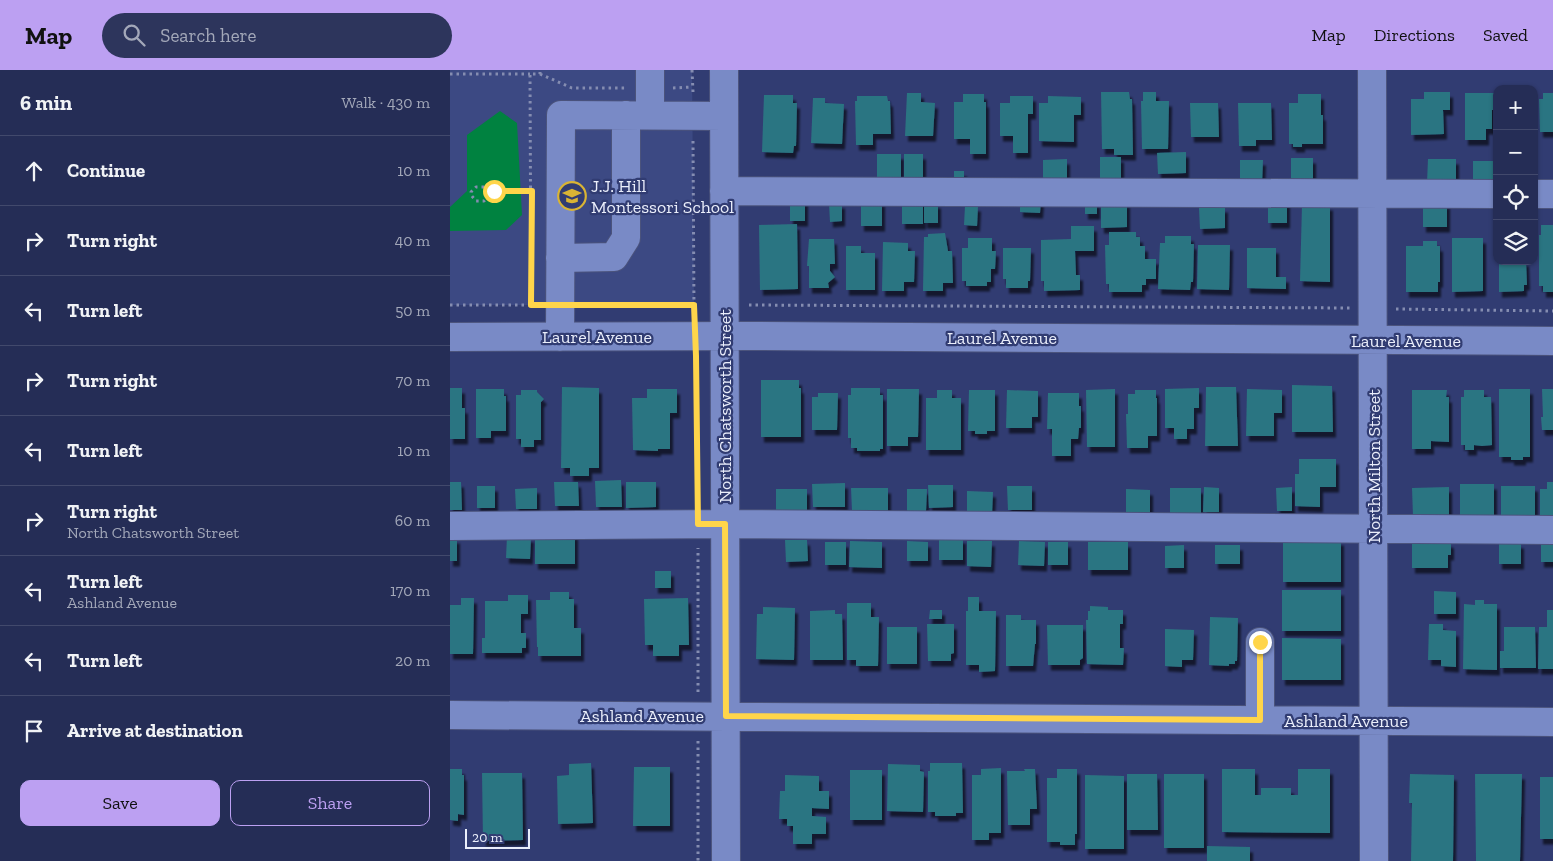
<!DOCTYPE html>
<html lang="en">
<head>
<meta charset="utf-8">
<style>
	:root { --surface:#252d56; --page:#2d355c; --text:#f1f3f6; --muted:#a3a8b9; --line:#42496c; --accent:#bca0f2 }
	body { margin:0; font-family:"Zilla Slab",serif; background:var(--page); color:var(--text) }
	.controls { position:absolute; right:15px; top:15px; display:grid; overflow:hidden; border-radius:10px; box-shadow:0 1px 4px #0004 }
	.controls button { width:45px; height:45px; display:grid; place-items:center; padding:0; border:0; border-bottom:1px solid var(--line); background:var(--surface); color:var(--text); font:25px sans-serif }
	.scale { position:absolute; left:15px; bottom:12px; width:65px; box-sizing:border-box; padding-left:5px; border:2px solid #eaeefb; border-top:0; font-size:14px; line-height:18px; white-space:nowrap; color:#eaeefb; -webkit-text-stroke:4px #313c72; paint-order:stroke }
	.stop { position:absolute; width:15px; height:15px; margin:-11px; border:4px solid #ffd54a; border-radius:50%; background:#fff }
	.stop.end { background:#ffd54a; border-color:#fff; box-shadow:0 1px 5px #0008 }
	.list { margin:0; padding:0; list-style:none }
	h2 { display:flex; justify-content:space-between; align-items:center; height:65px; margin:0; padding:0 20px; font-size:21px }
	h2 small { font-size:16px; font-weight:400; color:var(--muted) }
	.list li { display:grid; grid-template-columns:32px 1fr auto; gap:15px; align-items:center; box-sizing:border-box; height:70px; padding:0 20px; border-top:1px solid var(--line) }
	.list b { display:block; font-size:19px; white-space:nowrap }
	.list p { margin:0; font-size:16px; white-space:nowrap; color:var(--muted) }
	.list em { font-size:16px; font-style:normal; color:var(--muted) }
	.actions { display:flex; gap:10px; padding:15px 20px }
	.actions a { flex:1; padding:11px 0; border:1px solid var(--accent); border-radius:10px; text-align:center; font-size:18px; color:var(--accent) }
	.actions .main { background:var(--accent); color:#111 }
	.icon { flex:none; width:28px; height:28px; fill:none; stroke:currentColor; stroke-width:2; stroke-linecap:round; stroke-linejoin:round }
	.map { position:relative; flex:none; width:1103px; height:791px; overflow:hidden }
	header { display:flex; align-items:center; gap:30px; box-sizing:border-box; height:70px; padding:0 25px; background:var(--accent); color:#111 }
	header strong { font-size:24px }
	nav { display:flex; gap:28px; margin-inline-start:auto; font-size:18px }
	.search { width:350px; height:45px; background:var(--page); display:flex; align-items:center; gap:12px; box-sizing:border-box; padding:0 18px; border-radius:28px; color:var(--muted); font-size:19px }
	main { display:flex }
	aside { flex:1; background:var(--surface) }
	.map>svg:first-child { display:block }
	.built { fill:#3c4983 }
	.green { fill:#008240 }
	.building { fill:#2c7482; filter:url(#shadow) }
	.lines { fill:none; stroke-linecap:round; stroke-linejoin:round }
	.minor-casing { stroke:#4b537c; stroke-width:30 }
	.path { stroke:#858db1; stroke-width:3; stroke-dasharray:2.5 4; stroke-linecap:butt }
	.minor { stroke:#798ac6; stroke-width:28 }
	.route { stroke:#ffd54a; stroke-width:6 }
	.labels { text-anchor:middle; stroke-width:4.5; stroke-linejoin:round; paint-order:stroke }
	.poi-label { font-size:18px; fill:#eaeefb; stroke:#313c72; text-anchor:start }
	.street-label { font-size:18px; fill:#eaeefb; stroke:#313c72 }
</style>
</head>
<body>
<header>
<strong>Map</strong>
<div class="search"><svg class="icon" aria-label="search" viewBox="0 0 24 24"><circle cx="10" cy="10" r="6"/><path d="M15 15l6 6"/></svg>Search here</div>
<nav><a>Map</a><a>Directions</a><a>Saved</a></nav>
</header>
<main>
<aside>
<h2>6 min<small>Walk · 430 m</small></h2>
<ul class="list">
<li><svg class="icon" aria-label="ahead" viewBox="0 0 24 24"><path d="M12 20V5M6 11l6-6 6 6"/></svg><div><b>Continue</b></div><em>10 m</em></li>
<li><svg class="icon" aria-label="right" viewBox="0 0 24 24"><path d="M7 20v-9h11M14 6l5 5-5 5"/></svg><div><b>Turn right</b></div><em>40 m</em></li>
<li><svg class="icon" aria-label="left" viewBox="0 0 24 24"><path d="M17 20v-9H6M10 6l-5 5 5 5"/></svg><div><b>Turn left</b></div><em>50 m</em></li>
<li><svg class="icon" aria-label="right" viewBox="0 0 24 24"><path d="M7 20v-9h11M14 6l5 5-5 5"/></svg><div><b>Turn right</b></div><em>70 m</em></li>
<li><svg class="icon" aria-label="left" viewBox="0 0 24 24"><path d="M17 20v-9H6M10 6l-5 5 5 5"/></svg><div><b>Turn left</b></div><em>10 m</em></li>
<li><svg class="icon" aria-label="right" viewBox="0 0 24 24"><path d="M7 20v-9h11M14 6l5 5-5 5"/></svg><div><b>Turn right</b><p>North Chatsworth Street</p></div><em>60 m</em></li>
<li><svg class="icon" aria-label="left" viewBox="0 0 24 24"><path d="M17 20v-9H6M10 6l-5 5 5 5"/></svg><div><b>Turn left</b><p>Ashland Avenue</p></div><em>170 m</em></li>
<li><svg class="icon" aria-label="left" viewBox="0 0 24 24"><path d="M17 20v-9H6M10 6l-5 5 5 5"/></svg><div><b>Turn left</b></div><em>20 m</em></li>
<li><svg class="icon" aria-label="arrive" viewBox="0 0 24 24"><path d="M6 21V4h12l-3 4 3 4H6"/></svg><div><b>Arrive at destination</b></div></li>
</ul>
<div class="actions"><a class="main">Save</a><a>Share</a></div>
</aside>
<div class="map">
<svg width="1103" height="791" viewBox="0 0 1103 791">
	<defs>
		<filter id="shadow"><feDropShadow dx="3" dy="5.5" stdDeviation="1" flood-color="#0009"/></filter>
	</defs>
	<rect width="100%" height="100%" fill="#313c72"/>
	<path class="built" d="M0 0H242L244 235H0Z"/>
	<path class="green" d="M50 41 67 53 72 145 56 160 0 161V137L17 121V65Z"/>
	<path class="building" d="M651 22H679L680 29H682L683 85H664V79H652Z
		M693 22H706V31H719L718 79H692L691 31H693Z
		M974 22H1000V40H993L994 64 961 65V29H974Z
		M457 23H471V32L485 33 483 66H455Z
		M1015 23H1046L1045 40H1042V59H1036V70H1015Z
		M1093 23H1103V62H1090L1089 29H1093Z
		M513 24H534V32H536V84H520V69H504V32H513Z
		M848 24H871V45H873V74H852V77H843V74H839V33H848Z
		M314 25H343V33H347L346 76H344L343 83 312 82Z
		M407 26H437L438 31H440L441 64H423V75H406L405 31H407Z
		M560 26H583V44H578V83H563V66H550V33H560Z
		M598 26 631 27V45H624V72L589 71V33H598Z
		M363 28H375V33L394 34 392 74 361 73Z
		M740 33H768L769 67H741Z
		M788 33H821L822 70H806V76H789Z
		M736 82V103L708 104 707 83Z
		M427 84H451V107H427Z
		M454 84H473V107H454Z
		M650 87H671V111H650Z
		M841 88H863V114H841Z
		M617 89V113L593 114V90Z
		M978 89H1006V113H977Z
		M790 90H813L812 113H790Z
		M1023 91H1045V113L1023 112Z
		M504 101H514V111H504Z
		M452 129H473V154H452Z
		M570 129H591L590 143 570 142Z
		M340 130H355V151H340Z
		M818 130H837V153H818Z
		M411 131H432V156H411Z
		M474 132 488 133V153H474Z
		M635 132H647V144H635Z
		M677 132V157L651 158V133Z
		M379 133H392V151L380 152Z
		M973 133H997V157H973Z
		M852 135H880V212L850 211Z
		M515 136H528L527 156 514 155Z
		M775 137V158L750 159 749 138Z
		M347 154 348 219 310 220 309 155Z
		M1091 155H1103V222H1093V216H1089V165H1091Z
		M621 156H644V181H625L626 205H630V220L594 221V211H591V170L621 169Z
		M659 162H686V167H690V176H695V189H706V209H696V215H692V222H659V214H656L655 175H659Z
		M495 163 498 181H502L503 213H493V221H473L474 167H478V164Z
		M715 166H741V174H744L743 212H741L740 220 708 219 710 173H715Z
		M518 168H542V181H546L545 199H541V212H537V216H516V211H512V178H518Z
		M1002 168H1033V221L1002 222Z
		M359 169H384L385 194H380V201L385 207 378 213 379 218H359V196H357Z
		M973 171H987V176H990V212H988V222H956V176H973Z
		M433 172 458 173V181H465L464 212H454V221H432Z
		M748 175H780L779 220 747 219Z
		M396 176H411V183H425V220H396Z
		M553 178H581L580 211H578V218H556V209H553Z
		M797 178H826V207H836V219L797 218Z
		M1049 191H1076L1077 215H1074V221L1049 222Z
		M311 310H349V318H351V367H311Z
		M842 315 882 316 883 362H842Z
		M112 317 149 318V398H139V406H120V398H111Z
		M756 317H786L788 376H755Z
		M0 318H12V338H15V369H0Z
		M401 318H430V325H433V379H430V381H407V378H401V368H398V325H401Z
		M749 318V338H744V359H737V369H724V358H715V319Z
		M26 319H54V326H56V361H41V368H26Z
		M197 319H227V343H220V379H208V381L183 380 182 328H197Z
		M437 319H469L468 367H458V376H437Z
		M665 319V377H637L636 320Z
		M797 319 832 320V343H824V366H796Z
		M1049 319H1080V387H1073V390H1061V387H1049Z
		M1092 319H1103V360H1092L1091 347H1093Z
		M71 320H87V322L94 329 91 332V370H84V377H71V369H66V325H71Z
		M487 320H502V328H511V380H476V328H487Z
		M519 320H545V361H537V364H525V361H518Z
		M557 320 588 321V347H582V358H556Z
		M685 320H706V328H707V366H698V378H677L676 344H678V324H685Z
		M962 320H997L996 327H999V372L981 371V379H962Z
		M1014 320H1034V327H1041L1042 375 1032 376 1024 375V380H1015V375H1011V327H1014Z
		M368 323H388L387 360H362V327H368Z
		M598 323H629V336H631V358H629L628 369H621V386H602V359H597Z
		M849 389H886V417H870V437L845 436V404H849Z
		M171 410 172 437H146L145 411Z
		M0 412H11L12 440H0Z
		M104 412H128L129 436H105Z
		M176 412H206V437L176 438Z
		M1097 412H1103V446H1090V419H1097Z
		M395 413V437H363L362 414Z
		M1010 414H1044V445H1010Z
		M478 415H503V437L479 438Z
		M27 416H45V438H27Z
		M557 416H582V440H558Z
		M1051 416H1085V446H1051Z
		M754 417 769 418V442H753Z
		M842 417V441H827L826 418Z
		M999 417V446H963L962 418Z
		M87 418V439H66L65 419Z
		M401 418H438V441H402Z
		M720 418H751V445H720Z
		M326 419H357V445H326Z
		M457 419H477L476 441H457Z
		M676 419 700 420V444H676Z
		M517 421 543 422 542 444 517 443Z
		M85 464H125V494H85Z
		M57 466 81 467 80 489 56 488Z
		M0 468H7V491H0Z
		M489 468H513V490H489Z
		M335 470H357L358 491 336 492Z
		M833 470H891V512H833Z
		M1091 470H1103V492H1091Z
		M400 471 432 472V498L399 497Z
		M457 471 478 472V491H457Z
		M517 471H542L541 497 517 496Z
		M569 471 595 472 594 496 568 495Z
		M375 472H396V495H375Z
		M598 472H618V495H598Z
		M638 472H678V500H638Z
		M999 472 1001 473V485H998V498H962V473Z
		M1049 472 1071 473V494H1049Z
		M734 475V498H715V476Z
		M765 475H790V494H765Z
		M205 501H221V518H205Z
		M832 520H891V561H832Z
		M984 521 1006 522V544H984Z
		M100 522H119V529H124V558H131V586H88V577H87L86 530H100Z
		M58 525H78V544H71V563H76V578H72V583H32V568H35V531H58Z
		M518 527H529V541H546L545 601 529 602V595H516V541H518Z
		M11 528H24L23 584H0V535H11Z
		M238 528 239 575H229V586H203V575H195L194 529Z
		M1025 530H1034V534H1047V600L1013 599 1014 534 1025 535Z
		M397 533H421V547H429L428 596H406V590H397Z
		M640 536 658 537V540H673V554H670V578H674L673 595 637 594 636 550H638V541H640Z
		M313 537 345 538 344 590 306 589 307 544H313Z
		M385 540V544H392L393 590H360V541Z
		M480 540H492V549H479Z
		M1097 540H1103V599H1088L1089 557H1097Z
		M556 545H571V550H586V574H585L583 596H556Z
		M760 547 788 548 787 591H785V594H779V596L759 595Z
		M477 554H504V583L501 584V591H478Z
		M979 554H993V560L1006 561V597L991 596V590H978Z
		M597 555H633V588L630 590V595H598Z
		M437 557H467V594H437Z
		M1054 557H1085L1086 598H1050V581H1054Z
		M715 559 744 560 743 590H732V597L715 596Z
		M832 568 891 569V610H832Z
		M141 693 143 753 108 754 107 706 119 705V694Z
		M480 693H512L513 743H506V746H485V742H478V701H480Z
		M438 694 470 695V701L474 702 473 742 437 741Z
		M184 697H220V756H183Z
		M551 698V763H539V770H522V705H531V699Z
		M0 699H12V705H14V745L8 744V751L0 750Z
		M574 699H585L587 739H580V755H558L557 701H575Z
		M607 699H627V764H625V775H610V772H597V708H607Z
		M772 699H805V725H811V718H841V725H848V699H880V763L772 762Z
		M400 700H432V750H400Z
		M32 703H72L73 770 33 771Z
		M677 704H707L708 760H677Z
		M714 704H754V778H714Z
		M960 704 1004 705 1003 791H961L962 733H959Z
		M1025 704H1072L1070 791H1026Z
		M335 705 369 706V721H379V739L362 738V746L376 747V764H362V774H343V756H337V749H329L330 721H335Z
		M635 705 674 706V779H635Z
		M1090 707H1103V769H1090Z
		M757 776 800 777V791H757Z"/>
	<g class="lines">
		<defs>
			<path id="minor" d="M200 0V45
				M274 0 276 791
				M922 0 924 791
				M274 121 1047 124
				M1084 124H1103
				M110 188 164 187 176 168V45
				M0 267 301 266 1103 271
				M110 267 111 45 274 46
				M0 456 275 454 1103 460
				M810 572V650
				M0 645 1103 652"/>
		</defs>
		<use href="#minor" class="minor-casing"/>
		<path class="path" d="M242 0 243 22
			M0 4H80
			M90 4 122 18H177
			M223 18 242 17
			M243 71 244 242
			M44 121 34 131H26L21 125V122L26 117H34L44 121H82
			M0 235H87
			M81 235 80 4H90V0
			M299 235 900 238
			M134 236 250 235
			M946 239 1103 241
			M246 291 248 432
			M248 622V478
			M248 671V791"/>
		<use href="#minor" class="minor"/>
	</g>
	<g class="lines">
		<path class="route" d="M44 121H82L81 235H244L246 286 248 454H275L276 646 810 650V572"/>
	</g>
	<defs>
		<symbol id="school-ring" viewBox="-11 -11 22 22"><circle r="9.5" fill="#313c72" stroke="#d9b434" stroke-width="1.5"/><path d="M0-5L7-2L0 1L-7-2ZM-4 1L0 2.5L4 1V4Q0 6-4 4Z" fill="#d9b434"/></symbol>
	</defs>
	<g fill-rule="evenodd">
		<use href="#school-ring" x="106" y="110" width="32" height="32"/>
	</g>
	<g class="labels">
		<g class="poi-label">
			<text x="141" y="122">J.J. Hill<tspan x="141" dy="21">Montessori School</tspan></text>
		</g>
		<g class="street-label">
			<text x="147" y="273">Laurel Avenue</text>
			<text x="552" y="274">Laurel Avenue</text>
			<text x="956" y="277">Laurel Avenue</text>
			<text transform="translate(275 336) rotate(-90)" y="6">North Chatsworth Street</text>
			<text transform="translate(924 396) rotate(-90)" y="6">North Milton Street</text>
			<text x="192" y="652">Ashland Avenue</text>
			<text x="896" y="657">Ashland Avenue</text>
		</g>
	</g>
</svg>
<div class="controls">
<button>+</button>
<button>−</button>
<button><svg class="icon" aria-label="locate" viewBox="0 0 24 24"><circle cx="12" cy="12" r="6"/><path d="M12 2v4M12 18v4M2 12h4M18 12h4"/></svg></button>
<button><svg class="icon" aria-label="layers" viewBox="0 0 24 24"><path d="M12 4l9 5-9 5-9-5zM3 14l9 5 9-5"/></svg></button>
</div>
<div class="scale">20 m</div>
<div class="stop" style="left:44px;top:121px"></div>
<div class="stop end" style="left:810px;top:572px"></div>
</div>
</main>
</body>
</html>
